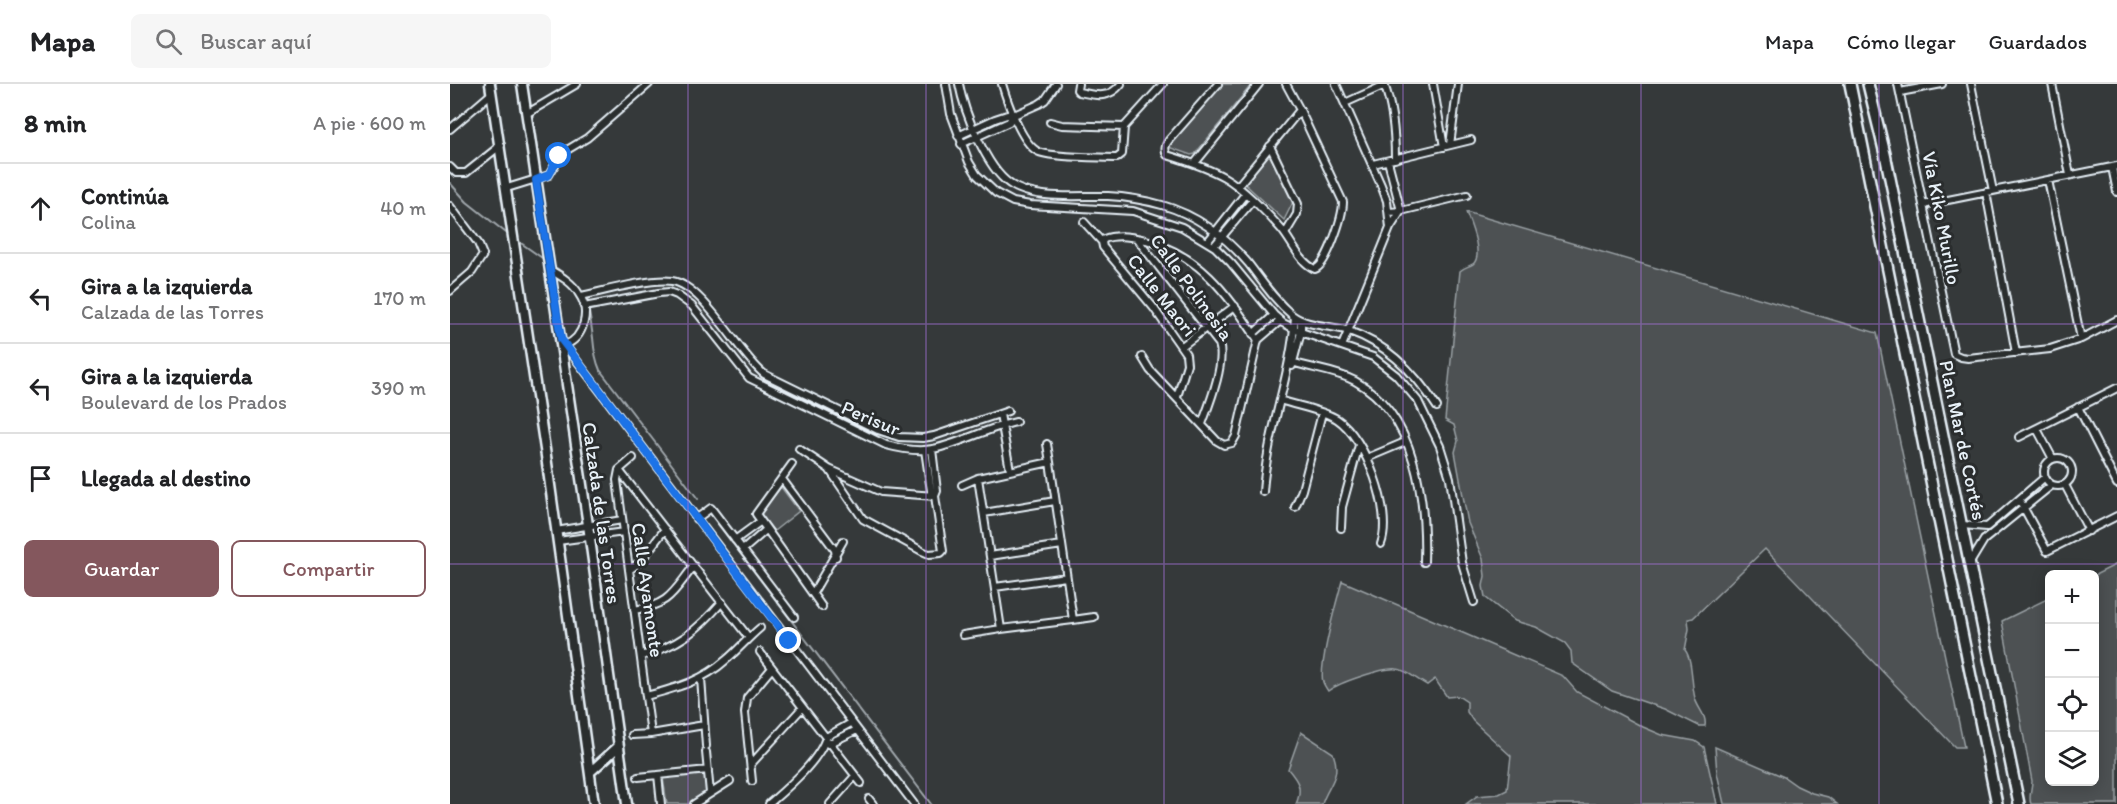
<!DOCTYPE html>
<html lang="es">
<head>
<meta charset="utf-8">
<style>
	:root { --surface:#fff; --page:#f6f6f6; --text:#202124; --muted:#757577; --line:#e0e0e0; --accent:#84575d }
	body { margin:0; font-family:Itim,sans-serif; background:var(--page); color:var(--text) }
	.controls { position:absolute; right:18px; bottom:18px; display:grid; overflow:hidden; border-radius:9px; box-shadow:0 3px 15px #0003 }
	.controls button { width:54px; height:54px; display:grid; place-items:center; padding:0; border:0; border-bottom:2px solid var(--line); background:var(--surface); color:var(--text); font:30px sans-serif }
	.stop { position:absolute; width:18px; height:18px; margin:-14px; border:4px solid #1a73e8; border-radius:50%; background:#fff }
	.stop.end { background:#1a73e8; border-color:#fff; box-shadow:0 2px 6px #0008 }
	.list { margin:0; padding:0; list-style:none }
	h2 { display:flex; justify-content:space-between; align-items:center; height:78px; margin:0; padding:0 24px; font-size:26px }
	h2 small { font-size:20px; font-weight:400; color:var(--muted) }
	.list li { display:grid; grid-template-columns:39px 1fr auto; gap:18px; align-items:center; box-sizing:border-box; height:90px; padding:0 24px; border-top:2px solid var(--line) }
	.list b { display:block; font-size:22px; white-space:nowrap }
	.list p { margin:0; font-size:20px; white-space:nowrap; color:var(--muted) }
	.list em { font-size:20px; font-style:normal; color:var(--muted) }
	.actions { display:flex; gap:12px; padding:18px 24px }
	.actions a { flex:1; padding:14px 0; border:2px solid var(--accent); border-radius:9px; text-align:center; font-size:21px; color:var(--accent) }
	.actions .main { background:var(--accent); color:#fff }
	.icon { flex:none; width:33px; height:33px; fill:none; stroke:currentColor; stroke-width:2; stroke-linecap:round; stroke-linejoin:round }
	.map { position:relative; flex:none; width:1667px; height:720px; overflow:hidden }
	header { display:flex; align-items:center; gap:36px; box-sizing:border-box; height:84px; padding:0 30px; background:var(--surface); border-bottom:2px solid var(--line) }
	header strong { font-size:28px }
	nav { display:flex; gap:33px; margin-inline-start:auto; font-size:21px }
	.search { width:420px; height:54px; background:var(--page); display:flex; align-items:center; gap:15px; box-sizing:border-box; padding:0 21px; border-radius:9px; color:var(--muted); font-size:22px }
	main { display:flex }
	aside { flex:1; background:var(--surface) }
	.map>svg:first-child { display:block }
	.green { fill:#4d5152; stroke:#9aa1a5; stroke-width:1.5 }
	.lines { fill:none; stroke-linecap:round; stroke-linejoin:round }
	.stream { stroke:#a0a7ac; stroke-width:2 }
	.minor-casing { stroke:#e8f1f8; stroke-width:10 }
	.major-casing { stroke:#e8f1f8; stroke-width:13 }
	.highway-casing { stroke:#e8f1f8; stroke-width:14 }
	.minor { stroke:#2a2d2e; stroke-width:6 }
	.major { stroke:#2a2d2e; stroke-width:8 }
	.highway { stroke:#2a2d2e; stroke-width:9 }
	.route { stroke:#1a73e8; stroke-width:8 }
	.grid { fill:none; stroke:#a171d3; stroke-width:1.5; stroke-opacity:0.55 }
	.labels { text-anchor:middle; stroke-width:6; stroke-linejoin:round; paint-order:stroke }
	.street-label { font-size:20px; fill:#e8f1f8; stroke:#2a2d2e }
</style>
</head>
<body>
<header>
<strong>Mapa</strong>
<div class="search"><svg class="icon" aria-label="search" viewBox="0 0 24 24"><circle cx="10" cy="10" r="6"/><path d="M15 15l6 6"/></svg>Buscar aquí</div>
<nav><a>Mapa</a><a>Cómo llegar</a><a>Guardados</a></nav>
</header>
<main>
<aside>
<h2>8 min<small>A pie · 600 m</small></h2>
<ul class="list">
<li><svg class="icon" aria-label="ahead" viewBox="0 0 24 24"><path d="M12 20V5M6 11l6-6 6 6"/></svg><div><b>Continúa</b><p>Colina</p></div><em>40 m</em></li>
<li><svg class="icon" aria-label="left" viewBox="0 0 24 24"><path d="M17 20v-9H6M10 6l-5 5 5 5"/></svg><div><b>Gira a la izquierda</b><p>Calzada de las Torres</p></div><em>170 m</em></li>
<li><svg class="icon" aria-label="left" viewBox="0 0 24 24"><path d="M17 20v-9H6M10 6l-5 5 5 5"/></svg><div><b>Gira a la izquierda</b><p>Boulevard de los Prados</p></div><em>390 m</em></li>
<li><svg class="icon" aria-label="arrive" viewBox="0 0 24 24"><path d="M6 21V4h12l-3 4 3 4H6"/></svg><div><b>Llegada al destino</b></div></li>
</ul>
<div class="actions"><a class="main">Guardar</a><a>Compartir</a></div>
</aside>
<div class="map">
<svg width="1667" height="720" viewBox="0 0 1667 720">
	<rect width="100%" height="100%" fill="#35393a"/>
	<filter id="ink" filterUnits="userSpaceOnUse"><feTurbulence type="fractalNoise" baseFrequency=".0167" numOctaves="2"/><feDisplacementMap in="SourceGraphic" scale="12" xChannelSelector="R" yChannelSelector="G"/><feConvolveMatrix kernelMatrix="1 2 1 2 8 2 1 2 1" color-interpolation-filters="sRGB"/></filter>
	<g filter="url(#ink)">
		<path class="green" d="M771 0H802L745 70 741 71 721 64 719 59Z
			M818 71H821L843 118 834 136 795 100V96Z
			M1016 128 1427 249 1514 663H1505L1501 659 1315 465 1243 534 1238 535 1239 545 1235 566C1243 576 1241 600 1245 614 1247 624 1257 631 1255 642H1249L1215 625 1162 607 1122 579 1121 567 1115 559 1086 543 1065 537 1035 513 1033 502 1035 492 1033 475 1018 439 1005 368 1008 357 1004 341 995 336 1010 187C1014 183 1018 183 1023 180 1034 171 1020 139 1016 128Z
			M331 403 349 427 324 447 310 430Z
			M1667 480V720H1581C1578 714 1582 704 1582 697L1552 537 1599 514 1600 698H1644L1645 491Z
			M892 497 1113 592 1127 608 1193 643 1212 651 1245 657 1254 663 1267 720H1016L1027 712 1049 710 1057 706 1061 672 1023 637 1017 628V618L1008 612 997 613 985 595 977 601C967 596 957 586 947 585 934 583 888 599 878 607 876 604 874 601 873 598 868 582 887 516 892 497Z
			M851 648 883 669C892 694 878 700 872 720H846C853 704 848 697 838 685Z
			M1265 663 1334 693 1347 702 1362 709 1378 713 1387 720H1274L1267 689Z
			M257 690 259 706 239 720H217L213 694Z"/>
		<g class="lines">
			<path class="stream" d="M0 99 17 118 60 152
				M68 157 95 176
				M102 181C136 203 138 216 143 254 144 266 145 275 150 286L248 415
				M261 431 481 720"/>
			<defs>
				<path id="minor" d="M496 0 501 30 519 78 527 91 546 109 563 118 580 121 683 127 732 143 765 163 781 179 824 231 833 239 851 248 923 273 946 291 968 317 990 362 1000 394 1012 479 1024 518
					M509 0C514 27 536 84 560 100 584 117 630 111 658 112 677 113 694 116 712 121 746 131 775 152 798 179 812 197 824 216 842 231 858 243 880 241 899 247 937 260 966 290 987 323
					M552 0C557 17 571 58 587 67 599 74 650 73 667 74L672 70 674 43 713 0
					M628 0 627 6 629 8C647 12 659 15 671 0
					M768 0 719 56C715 61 714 65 717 71 737 77 756 83 774 93 792 103 818 130 832 146 842 158 850 179 865 185 877 181 893 132 893 118L850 26 836 0
					M886 0 931 101 937 117 940 144
					M934 0C943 24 945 49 945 75
					M983 0 994 63
					M1448 0 1504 270 1511 273 1518 274 1600 265 1631 255 1667 236
					M1521 0 1543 107
					M1602 0 1620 91
					M1450 8 1492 0
					M895 19 935 1
					M76 30 127 0
					M600 38 612 41 674 43
					M0 45 42 9
					M508 52 545 35 557 31H564L589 20 595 16 606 0
					M511 60 559 38 564 31
					M1000 61 1008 0
					M820 62 848 120 847 130 835 150
					M938 77 951 127
					M745 79 809 0
					M923 80 1021 56
					M0 83 6 89H16L51 61
					M1662 83 1667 108
					M1598 96 1631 255
					M788 102 850 26
					M57 104 99 91 112 69 137 54 199 0
					M1536 108 1566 269
					M1473 121 1667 82
					M0 122 28 159 33 171 22 188 0 207
					M939 128 951 127 1017 111
					M634 138 652 158 653 163 703 223 736 270 737 280 727 313
					M687 155 769 260C776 279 759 321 752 340
					M758 157 795 110
					M652 158 654 155C666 150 684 153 696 156 753 173 776 209 808 256L786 352 782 359 774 361 767 357 700 286 692 273
					M764 162 802 117
					M100 186C111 192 123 199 129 210 141 227 134 254 115 261
					M131 212C154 207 200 194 222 197 253 201 288 269 314 290L428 346 449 353 473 354 484 352 558 327
					M134 223 209 209 219 208 227 211 242 222 299 294 436 361C451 365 468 368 483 365 512 359 537 344 566 338
					M803 250 824 231
					M808 256 830 237
					M112 257 464 720
					M732 262 785 222
					M892 262 940 144 951 127
					M839 277C861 285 884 286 905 297 966 330 976 416 974 478
					M842 282 851 248V236
					M830 316C847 322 873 326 887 335 916 354 943 428 931 460
					M1628 323 1667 400
					M550 330 560 386
					M1587 345 1603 375
					M1569 353 1667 304
					M597 360 600 378
					M349 365 379 385 413 435 472 467 479 470 491 469 493 467 485 412 481 407 475 366
					M482 365 487 407 485 412
					M1594 388a14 14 0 1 1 28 0a14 14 0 1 1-28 0Z
					M183 374 169 386 167 396 201 650
					M917 374 955 358
					M600 378 623 536 551 545 528 394Z
					M342 380 306 430 372 523
					M379 385 431 408 485 412
					M169 386 299 554
					M332 395 385 466 386 473
					M512 401 528 394
					M1615 401 1639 447
					M813 408C817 348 841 292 845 233
					M1570 417 1597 467 1667 432
					M845 423 852 406 872 329
					M534 429 605 417
					M246 435 261 424 344 533
					M1512 441 1537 443 1595 393
					M891 444 892 423 909 361
					M106 447 172 436
					M285 456 311 437
					M108 457 174 448
					M293 466 316 446
					M540 472 612 461
					M1520 479 1534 456 1602 401
					M179 486 190 478 215 445
					M545 503 616 493
					M363 509 393 457
					M184 526C220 521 223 508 244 482
					M623 536 644 533
					M513 551 551 545
					M310 568 411 699
					M191 572C228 562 247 547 272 518
					M251 594 256 662
					M196 612C226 604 253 597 276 576 288 566 298 554 310 544
					M182 651 201 650 254 641
					M378 660 407 646
					M256 668 260 709
					M301 680 352 624
					M208 691 211 720
					M188 693 258 686
					M302 697 295 629 297 614 322 584
					M419 715 423 720
					M244 720 280 697
					M319 720C337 704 370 676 376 653L401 639
					M380 720 405 692"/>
				<path id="major" d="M40 0 96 372 144 720
					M72 0 138 441 177 720
					M140 688 169 662"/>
				<path id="highway" d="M1400 0 1547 720
					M1418 0 1435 70 1569 720"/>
			</defs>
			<use href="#minor" class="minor-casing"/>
			<use href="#major" class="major-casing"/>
			<use href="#highway" class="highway-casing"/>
			<use href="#minor" class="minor"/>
			<use href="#major" class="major"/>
			<use href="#highway" class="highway"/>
		</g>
	</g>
	<g class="lines" filter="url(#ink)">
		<path class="route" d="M109 72 99 91 86 96 111 255 339 557"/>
	</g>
	<path class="grid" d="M238 0V720M476 0V720M714 0V720M953 0V720M1191 0V720M1429 0V720M0 240H1667M0 480H1667"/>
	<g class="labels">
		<g class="street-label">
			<text transform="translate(1492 134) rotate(79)" y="7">Vía Kiko Murillo</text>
			<text transform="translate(742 203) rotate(54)" y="7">Calle Polinesia</text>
			<text transform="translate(712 211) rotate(52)" y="7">Calle Maori</text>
			<text transform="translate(421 334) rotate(23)" y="7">Perisur</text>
			<text transform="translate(1513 356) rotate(78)" y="7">Plan Mar de Cortés</text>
			<text transform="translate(152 429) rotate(82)" y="7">Calzada de las Torres</text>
			<text transform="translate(198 506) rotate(82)" y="7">Calle Ayamonte</text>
		</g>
	</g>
</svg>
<div class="controls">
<button>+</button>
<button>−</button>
<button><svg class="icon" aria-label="locate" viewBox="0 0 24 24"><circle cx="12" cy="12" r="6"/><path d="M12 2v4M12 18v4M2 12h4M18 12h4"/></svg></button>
<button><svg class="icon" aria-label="layers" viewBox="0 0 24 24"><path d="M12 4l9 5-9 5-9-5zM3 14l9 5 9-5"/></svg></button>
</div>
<div class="stop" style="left:109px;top:72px"></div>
<div class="stop end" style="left:339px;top:557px"></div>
</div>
</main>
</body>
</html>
